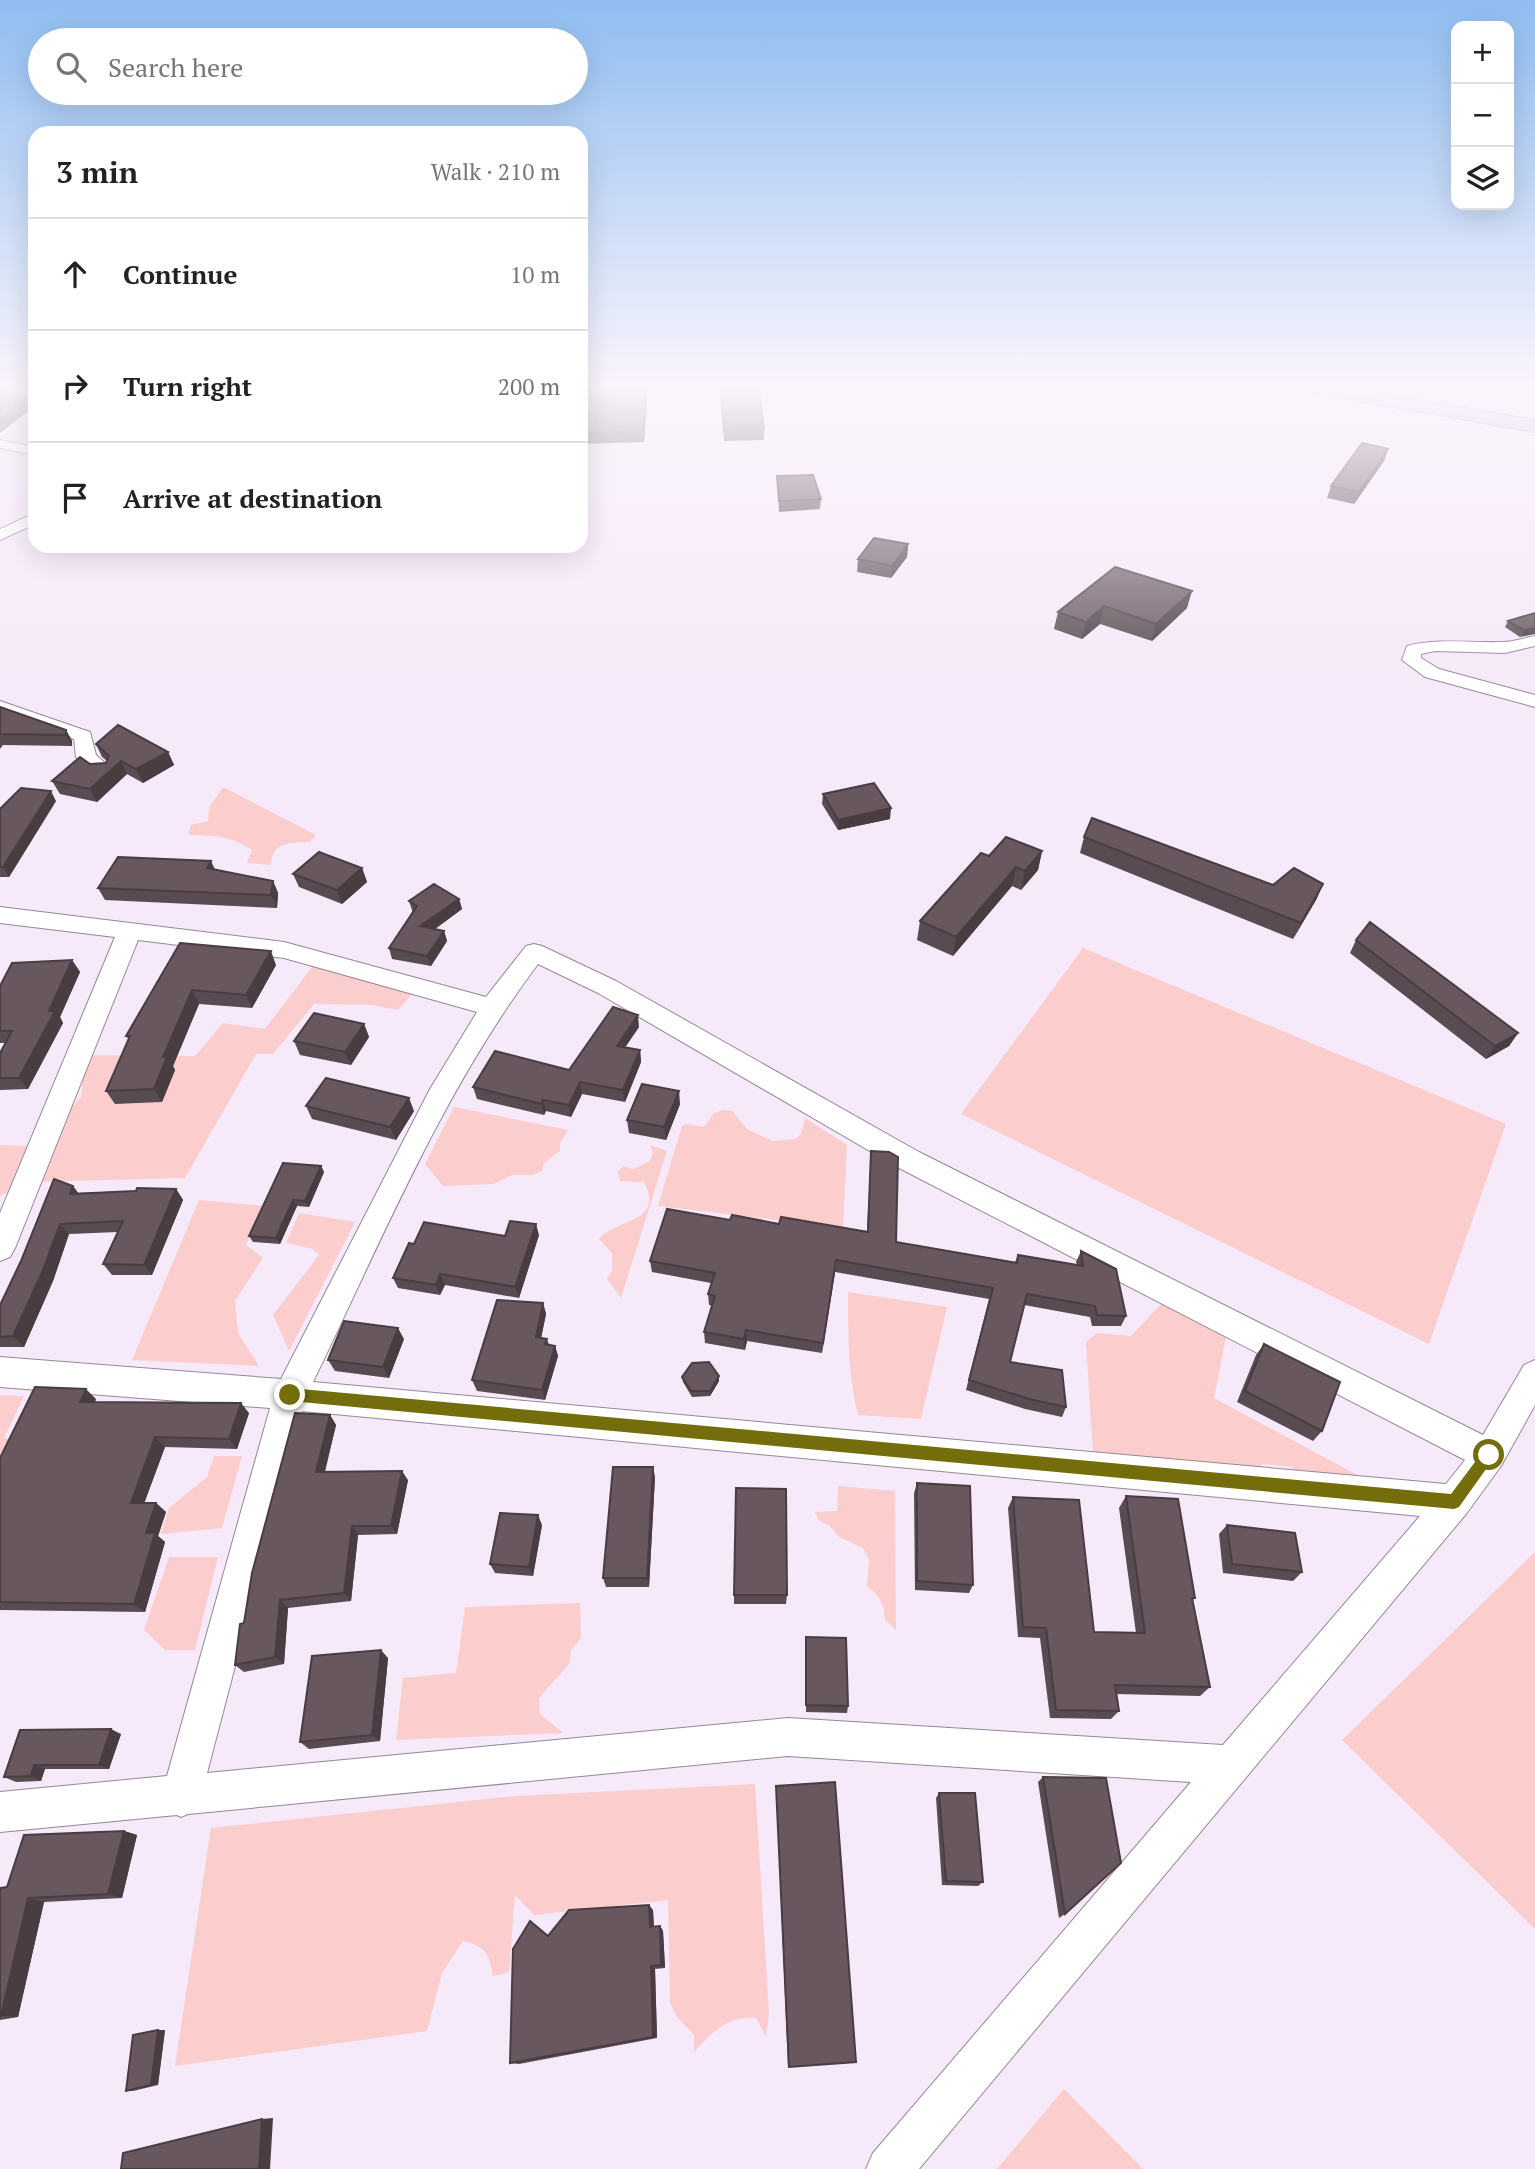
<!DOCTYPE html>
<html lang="en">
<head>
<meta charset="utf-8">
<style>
	:root { --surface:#fff; --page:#f2f2f2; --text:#222; --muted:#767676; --line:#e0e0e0 }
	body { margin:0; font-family:"PT Serif",serif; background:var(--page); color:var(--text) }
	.controls { position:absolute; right:21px; top:21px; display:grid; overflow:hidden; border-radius:14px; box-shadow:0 7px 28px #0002 }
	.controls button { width:63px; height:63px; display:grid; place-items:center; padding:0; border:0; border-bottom:2px solid var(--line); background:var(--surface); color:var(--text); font:35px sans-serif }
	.stop { position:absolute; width:21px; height:21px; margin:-16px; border:5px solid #736d0c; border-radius:50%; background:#fff }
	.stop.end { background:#736d0c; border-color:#fff; box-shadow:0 2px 7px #0008 }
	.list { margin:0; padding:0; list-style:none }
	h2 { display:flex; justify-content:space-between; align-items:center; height:91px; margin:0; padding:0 28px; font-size:30px }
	h2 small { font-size:23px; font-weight:400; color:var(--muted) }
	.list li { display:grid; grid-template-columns:46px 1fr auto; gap:21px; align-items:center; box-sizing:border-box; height:112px; padding:0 28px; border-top:2px solid var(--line) }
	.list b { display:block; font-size:26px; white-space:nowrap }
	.list em { font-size:23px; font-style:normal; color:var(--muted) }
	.icon { flex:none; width:38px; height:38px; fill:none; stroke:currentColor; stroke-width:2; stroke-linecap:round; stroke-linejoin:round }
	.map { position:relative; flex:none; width:1535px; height:2169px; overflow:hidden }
	.search { position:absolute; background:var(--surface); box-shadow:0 7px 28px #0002; left:28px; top:28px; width:560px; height:77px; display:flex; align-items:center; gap:18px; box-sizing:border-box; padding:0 24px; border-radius:38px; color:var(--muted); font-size:26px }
	.panel { position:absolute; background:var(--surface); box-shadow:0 7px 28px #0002; left:28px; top:126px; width:560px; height:427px; border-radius:21px }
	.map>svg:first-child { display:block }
	.green { fill:#fbcdcd }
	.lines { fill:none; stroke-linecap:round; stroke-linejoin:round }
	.minor-casing { stroke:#948897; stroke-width:2 }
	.trunk-casing { stroke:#8982b5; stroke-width:2 }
	.minor { fill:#fff; fill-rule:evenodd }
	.trunk { fill:#c7c0fc; fill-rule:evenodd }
	.wall { fill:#594b52 }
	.shaded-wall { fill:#493d42 }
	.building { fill:#68575f; stroke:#493d42; stroke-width:2 }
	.route { fill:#736d0c }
</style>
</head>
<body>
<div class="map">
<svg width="1535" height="2169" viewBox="0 0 1535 2169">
	<rect width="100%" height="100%" fill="#f6e9f9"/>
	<path class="green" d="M223 787 316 835 310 842C291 842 271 842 271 865L247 863 252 850C232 836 212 835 188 835L191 825 208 821 209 808Z
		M1083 948 1506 1124 1429 1344 961 1114Z
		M315 963 414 992 398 1010 372 1005 314 1004 273 1054H256L185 1178 33 1182 57 1124 81 1097 85 1055 195 1056 223 1023 265 1029Z
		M454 1107 568 1130 560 1143V1151L544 1163 542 1171 533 1175H512L493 1184 443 1186 425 1164Z
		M723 1110 732 1111 748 1130 773 1141 795 1139 801 1134 805 1118 847 1145 843 1228 658 1206 682 1126 686 1124 704 1127 714 1113Z
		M0 1145 29 1146 22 1186 0 1196Z
		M650 1145 667 1151 621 1298 607 1279 612 1271V1253L599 1239C615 1219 666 1223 644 1182L620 1181 618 1172 623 1166 633 1169 650 1161 653 1153Z
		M199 1200 263 1206 246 1245 263 1258 235 1301 238 1333 259 1366 132 1360Z
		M299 1213 355 1222 289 1351 273 1315 319 1255 313 1249 286 1243Z
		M848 1292 947 1307 921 1419 858 1415C848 1374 848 1334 848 1292Z
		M1161 1304 1226 1337 1214 1398 1374 1484 1299 1479 1292 1467 1262 1464 1260 1473 1093 1454 1086 1342 1097 1333 1131 1336Z
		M0 1395 24 1396 4 1438 10 1439 0 1457Z
		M214 1456H242L222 1528 161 1534 169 1508 207 1477Z
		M838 1486 895 1491 896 1630 885 1620C884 1603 880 1596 867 1586L869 1559 863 1548 839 1537 830 1526 818 1520 815 1512 837 1511Z
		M1535 1552V1929L1342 1740Z
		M169 1557H218L195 1650H165L144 1630Z
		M580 1603 581 1638 571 1650 569 1664 539 1698 540 1714 563 1733 396 1740 403 1678 456 1673 465 1607Z
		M755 1784 769 2014 766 2036 756 2018C727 2016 712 2032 694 2052V2035L677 2017 670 2003 668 1900 534 1915 515 1895 509 1972 493 1976C489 1953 487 1947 463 1941L442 1973 427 2031 175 2066 211 1828 515 1796Z
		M1064 2089 1143 2169H997Z"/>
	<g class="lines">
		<defs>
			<path id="minor" d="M0 392 35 395V403L0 400Z
				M0 440 35 447V455L0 448Z
				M35 513V524L0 540V529Z
				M1535 636V646L1505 653 1435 651 1421 654V658L1439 669 1535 695V707L1425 677 1402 660 1407 646C1439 638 1469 643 1502 642 1513 642 1524 638 1535 636Z
				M0 701 90 732 96 755 114 771 111 775H97L76 757 74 739 0 713Z
				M0 907 284 942 486 997 526 946 534 944 542 946 616 981 919 1152 1483 1435 1524 1365 1535 1360V1405L1501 1466 1466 1514 919 2169H866L873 2153 1191 1782 788 1756 188 1814 181 1817 177 1815 0 1832V1792L167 1776 270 1408 0 1387V1357L281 1379 430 1089 477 1012 284 958 138 940 15 1248 10 1257 0 1261V1213L115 937 0 923ZM538 964 598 993 899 1168 1465 1460 1446 1484 313 1382C382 1240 443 1090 538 964ZM302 1411 1420 1516 1223 1745 788 1718 207 1773Z"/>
			<path id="trunk" d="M1299 386H1342L1535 420V432L1309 392Z"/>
		</defs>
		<use href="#minor" class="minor-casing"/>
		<use href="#trunk" class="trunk-casing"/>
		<use href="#minor" class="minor"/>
		<use href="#trunk" class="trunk"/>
	</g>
	<path class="wall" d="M0 386H35V398L33 392 0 390Z
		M581 386H648L644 442 581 444Z
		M720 386 764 429V440L724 441Z
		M1388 449 1384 461 1354 504 1327 498 1331 486Z
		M777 476 821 499 820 509 779 512Z
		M908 544 907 557 891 578 857 572 858 559Z
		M1115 567 1187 608 1152 641 1100 624 1082 639 1054 629 1058 612Z
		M1535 613 1520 637 1505 627 1508 621Z
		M0 707 66 730 72 741V746L3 745 0 749Z
		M96 744 168 752 174 765 143 783 127 774 97 802 60 794 52 781 90 764 106 763 107 761 102 757Z
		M823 794 890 819 838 830 822 804Z
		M56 801 9 877H0V809Z
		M1084 837 1273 885 1323 884 1316 900 1293 939 1080 853Z
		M1042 851 1038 870 1021 890 1012 886 953 956 917 940 920 921 989 856Z
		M362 868 367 882 342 904 299 887 293 874Z
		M215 870 273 881 278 893 277 908 105 900 98 888Z
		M459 899 462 909 435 929 444 931 447 941 431 966 392 959 389 948 413 913 409 901Z
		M1356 940 1518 1033 1509 1046 1486 1059 1350 953Z
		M180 943 276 965 252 1008 199 1004 173 1066 175 1070 162 1102 115 1104 106 1091 129 1040 126 1036Z
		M72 960 80 972 60 1017 63 1023 28 1089 0 1090V1053L6 1043H0V986Z
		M364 1024 369 1037 351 1065 300 1055 294 1041Z
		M639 1027 625 1047 640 1050 641 1062 625 1102 582 1094 571 1117 546 1111 544 1115 477 1099 473 1087 569 1070Z
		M680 1104 666 1140 629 1133 627 1120Z
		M306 1106 414 1111 396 1140 312 1119Z
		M871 1151 896 1242 1015 1262 1018 1255 1077 1265 1076 1262 1081 1251 1126 1316 1121 1326H1092L1090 1317 1024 1305 1010 1362 1066 1407 1062 1417 1025 1409 966 1390 989 1299 835 1272 822 1353 747 1341 745 1350 705 1343 704 1332 712 1306 709 1305 708 1294 711 1283 652 1272 650 1261 730 1220 867 1231Z
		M321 1166 324 1172 309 1207 297 1206 280 1244 253 1242 249 1236Z
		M73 1186 78 1193 176 1189 183 1200 152 1275H112L103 1264 118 1232 69 1234 53 1281 24 1347H0V1305Z
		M539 1235 519 1298 445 1285 440 1295 398 1288 393 1278 505 1236Z
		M543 1303 546 1314 541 1338 547 1339 549 1345 555 1346 558 1356 545 1400 477 1391 472 1380Z
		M404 1339 389 1378 335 1371 328 1360Z
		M1264 1344 1322 1431 1313 1441 1237 1402 1256 1355Z
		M682 1377 719 1381 710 1396 692 1397 683 1382Z
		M96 1399 95 1402 249 1413 237 1449 165 1447 144 1503H156L166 1512 158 1536 165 1542 145 1612 0 1610V1458Z
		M330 1415 336 1425 325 1472 408 1480 397 1534 358 1535 351 1601 288 1608 284 1664 244 1672 235 1665 244 1623Z
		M655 1477 649 1587H606L603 1578Z
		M917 1483 973 1585 969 1593 915 1590 914 1493Z
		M1126 1496 1195 1598 1193 1600 1210 1687 1200 1696 1116 1694 1119 1711 1111 1719 1050 1718 1040 1638 1018 1637 1008 1508 1013 1497 1094 1632 1136 1633 1119 1508Z
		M542 1525 533 1576 495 1573 490 1564Z
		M1227 1525 1302 1572 1293 1581 1223 1573 1219 1534Z
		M734 1595H787L786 1604H734Z
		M806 1637 848 1706 847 1713 806 1712Z
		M388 1658 380 1741 309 1749 300 1742Z
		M20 1730 121 1734 109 1769H45L41 1781 16 1782 4 1777Z
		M1043 1777 1065 1914 1059 1918 1038 1782Z
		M776 1786 856 2062 788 2067Z
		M939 1793 983 1882 978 1886 942 1885 936 1798Z
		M124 1831 137 1835 122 1898 44 1902 18 2017 0 2020V1888L7 1887Z
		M653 1910 654 1927 660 1926 663 1931 665 1968 655 1969 657 2038 519 2064 510 2063 530 1921 549 1936Z
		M158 2030H165L158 2085 133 2091H126Z"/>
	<path class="shaded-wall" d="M647 386H648L644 442 643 431Z
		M30 395 35 406 0 433V419Z
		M1388 449 1384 461 1354 504 1359 492Z
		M908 544 907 557 891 578 892 566Z
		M1192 591 1187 608 1152 641 1156 624Z
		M1104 606 1100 624 1082 639 1086 622Z
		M1535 628V634L1520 637 1524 630Z
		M66 730 72 741V746L66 735Z
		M168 752 174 765 143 783 136 769Z
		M121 761 127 774 97 802 90 789Z
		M51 791 56 801 9 877 3 867Z
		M891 808 890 819 838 830V820Z
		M1042 851 1038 870 1021 890 1025 871Z
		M211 861 217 874 207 868Z
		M1016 867 1012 886 953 956 956 937Z
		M362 868 367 882 342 904 337 890Z
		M273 881 278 893 277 908 271 895Z
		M1323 884 1316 900 1293 939 1301 923Z
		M459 899 462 909 424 937 420 926Z
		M444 931 447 941 431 966 427 956Z
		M271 951 276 965 252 1008 246 995Z
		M72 960 80 972 60 1017 63 1023 28 1089 19 1078Z
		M192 990 199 1004 173 1066 175 1070 162 1102 154 1089 163 1057Z
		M638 1015 639 1027 618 1058 617 1046Z
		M364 1024 369 1037 351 1065 345 1052Z
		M1518 1033 1509 1046 1486 1059 1495 1046Z
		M640 1050 641 1062 625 1102 623 1090Z
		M580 1082 582 1094 571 1117 569 1105Z
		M679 1091 680 1104 666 1140 664 1127Z
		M409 1098 414 1111 396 1140 390 1127Z
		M543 1100 546 1111 544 1115 541 1104Z
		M321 1166 324 1172 309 1207 305 1201Z
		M73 1186 81 1197 70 1194Z
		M176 1189 183 1200 152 1275 144 1265Z
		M293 1200 297 1206 280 1244 276 1238Z
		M60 1224 69 1234 53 1281 24 1347 13 1336Z
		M536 1224 539 1235 519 1298 515 1287Z
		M836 1260 835 1272 822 1353 823 1343Z
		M440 1274 445 1285 440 1295 436 1285Z
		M543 1303 546 1314 539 1348 536 1337Z
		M398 1328 404 1339 389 1378 383 1367Z
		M746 1330 747 1341 745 1350 744 1339Z
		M555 1346 558 1356 545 1400 542 1390Z
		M719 1376V1381L710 1396V1391Z
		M86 1389 96 1399 90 1412 80 1402Z
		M241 1403 249 1413 237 1449 229 1439Z
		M330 1415 336 1425 322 1481 316 1472Z
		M155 1437 165 1447 141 1512 131 1503Z
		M653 1467 655 1477 649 1587 647 1578Z
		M402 1471 408 1480 397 1534 391 1526Z
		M156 1503 166 1512 158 1536 165 1542 145 1612 134 1604 146 1533Z
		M538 1515 542 1525 533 1576 529 1567Z
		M352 1526 358 1535 351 1601 344 1593Z
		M280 1600 288 1608 284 1664 275 1657Z
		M381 1650 388 1658 380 1741 372 1735Z
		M111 1729 121 1734 109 1769 99 1765Z
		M34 1765 45 1769 41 1781 31 1776Z
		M124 1831 137 1835 122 1898 108 1894Z
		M28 1898 44 1902 18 2017 1 2016Z
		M649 1905 653 1910 654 1932 650 1927Z
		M660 1926 663 1931 665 1968 661 1965Z
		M651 1966 655 1969 657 2038 653 2037Z
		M158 2030H165L158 2085H151Z
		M273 2118 270 2169H259L262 2119Z"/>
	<path class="building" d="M32 386H35V391L33 393Z
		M581 386H647L643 431 581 434Z
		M720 386H758L764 429 724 430Z
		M0 393 30 395 0 419Z
		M1362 443 1388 449 1359 492 1331 486Z
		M813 475 821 499 779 501 777 476Z
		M874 538 908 544 892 566 858 559Z
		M1115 567 1192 591 1156 624 1104 606 1086 622 1058 612Z
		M1535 613V628L1524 630 1508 621Z
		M0 707 66 730V735L0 734Z
		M118 725 168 752 136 769 121 761 90 789 52 781 80 757 90 764 106 763 109 756 96 744Z
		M874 783 891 808 838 820 823 794Z
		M21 788 51 791 3 867H0V809Z
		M1092 818 1273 885 1294 868 1323 884 1301 923 1084 837Z
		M1006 837 1042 851 1025 871 1016 867 956 937 920 921 981 853 989 856Z
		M319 852 362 868 337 890 293 874Z
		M118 857 211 861 207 868 273 881 271 895 98 888Z
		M434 884 459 899 420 926 444 931 427 956 389 948 417 906 409 901Z
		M1370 922 1518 1033 1495 1046 1356 940Z
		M180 943 271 951 246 995 192 990 163 1057H167L154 1089 106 1091 130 1036H126Z
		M72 960 49 1011H55L19 1078H0V1053L12 1031H0V986L12 963Z
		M613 1007 638 1015 617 1046 640 1050 623 1090 580 1082 569 1105 543 1100 541 1104 473 1087 495 1051 569 1070Z
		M314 1013 364 1024 345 1052 294 1041Z
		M326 1078 409 1098 390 1127 306 1106Z
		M642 1084 679 1091 664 1127 627 1120Z
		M871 1151 889 1152 898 1157 896 1242 1017 1263 1018 1255 1083 1266 1081 1251 1116 1269 1126 1316 1097 1315 1095 1306 1027 1294 1010 1362 1062 1370 1066 1407 1029 1399 969 1380 993 1288 836 1260 823 1343 746 1330 744 1339 704 1332 715 1296 708 1294 715 1273 650 1261 667 1209 730 1220 732 1215 779 1224 781 1217 868 1232Z
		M283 1163 321 1166 305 1201 293 1200 276 1238 249 1236Z
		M54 1179 73 1186 70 1194 136 1191 137 1188 176 1189 144 1265 103 1264 123 1221 60 1224 43 1270 13 1336 0 1337V1305L21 1261Z
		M510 1221 536 1224 515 1287 440 1274 436 1285 393 1278 409 1243 414 1244 424 1222 505 1236Z
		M497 1300 543 1303 536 1337 547 1339 545 1344 555 1346 542 1390 472 1380Z
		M344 1321 398 1328 383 1367 328 1360Z
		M1264 1344 1340 1382 1322 1431 1245 1391Z
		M709 1362 719 1376 710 1391H691L682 1377 692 1363Z
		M35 1387 86 1389 80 1402 241 1403 229 1439 155 1437 131 1503H156L146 1533H155L134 1604 0 1602V1458Z
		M295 1413 330 1415 316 1472 402 1471 391 1526H352L344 1593 280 1600 275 1657 235 1665 240 1624 244 1623 252 1573Z
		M613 1467H653L647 1578H603Z
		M917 1483 970 1486 973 1585 917 1581Z
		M736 1488 786 1489 787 1595H734Z
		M1126 1496 1178 1499 1195 1598H1192L1210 1687 1115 1685 1119 1711 1056 1710 1046 1628 1023 1627 1013 1497 1079 1500 1094 1632 1145 1633Z
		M500 1513 538 1515 529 1567 490 1564Z
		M1227 1525 1295 1533 1302 1572 1232 1564Z
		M806 1637 846 1638 848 1706 806 1705Z
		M381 1650 372 1735 300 1742 312 1656Z
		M111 1729 99 1765H34L31 1776 4 1777 20 1730Z
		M1043 1777 1106 1778 1121 1863 1065 1914Z
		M835 1782 856 2062 789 2067 776 1786Z
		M939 1793H975L983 1882 946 1881Z
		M124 1831 108 1894 28 1898 1 2016H0V1888L7 1887 24 1835Z
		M649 1905 650 1927 660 1926 661 1965 651 1966 653 2037 510 2063 513 1949 530 1921 548 1936 569 1910Z
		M158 2030 151 2085 126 2091 133 2035Z
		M262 2119 259 2169H121L123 2153Z"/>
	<linearGradient id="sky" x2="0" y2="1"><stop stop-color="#8fbdf1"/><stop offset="0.56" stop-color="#fbf5fc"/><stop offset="1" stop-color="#fbf5fc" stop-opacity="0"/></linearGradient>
	<rect width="1535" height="690" fill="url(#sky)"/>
	<path class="route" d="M290 1388 1451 1494 1484 1450 1489 1448 1496 1455 1459 1507 1454 1509 290 1401 283 1395Z"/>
</svg>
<div class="controls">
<button>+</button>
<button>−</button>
<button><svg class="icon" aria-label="layers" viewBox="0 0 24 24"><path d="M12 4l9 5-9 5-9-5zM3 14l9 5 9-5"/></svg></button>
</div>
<div class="stop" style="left:1489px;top:1455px"></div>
<div class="stop end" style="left:290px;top:1395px"></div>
<div class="search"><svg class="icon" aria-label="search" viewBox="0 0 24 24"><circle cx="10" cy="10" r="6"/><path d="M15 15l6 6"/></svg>Search here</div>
<section class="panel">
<h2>3 min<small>Walk · 210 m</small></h2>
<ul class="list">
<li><svg class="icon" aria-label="ahead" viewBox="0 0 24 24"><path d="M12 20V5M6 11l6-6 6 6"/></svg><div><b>Continue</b></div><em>10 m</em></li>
<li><svg class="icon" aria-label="right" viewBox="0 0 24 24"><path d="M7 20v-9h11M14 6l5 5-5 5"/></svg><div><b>Turn right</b></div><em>200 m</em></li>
<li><svg class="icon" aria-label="arrive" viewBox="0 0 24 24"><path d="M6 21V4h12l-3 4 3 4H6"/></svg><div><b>Arrive at destination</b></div></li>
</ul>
</section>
</div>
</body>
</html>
